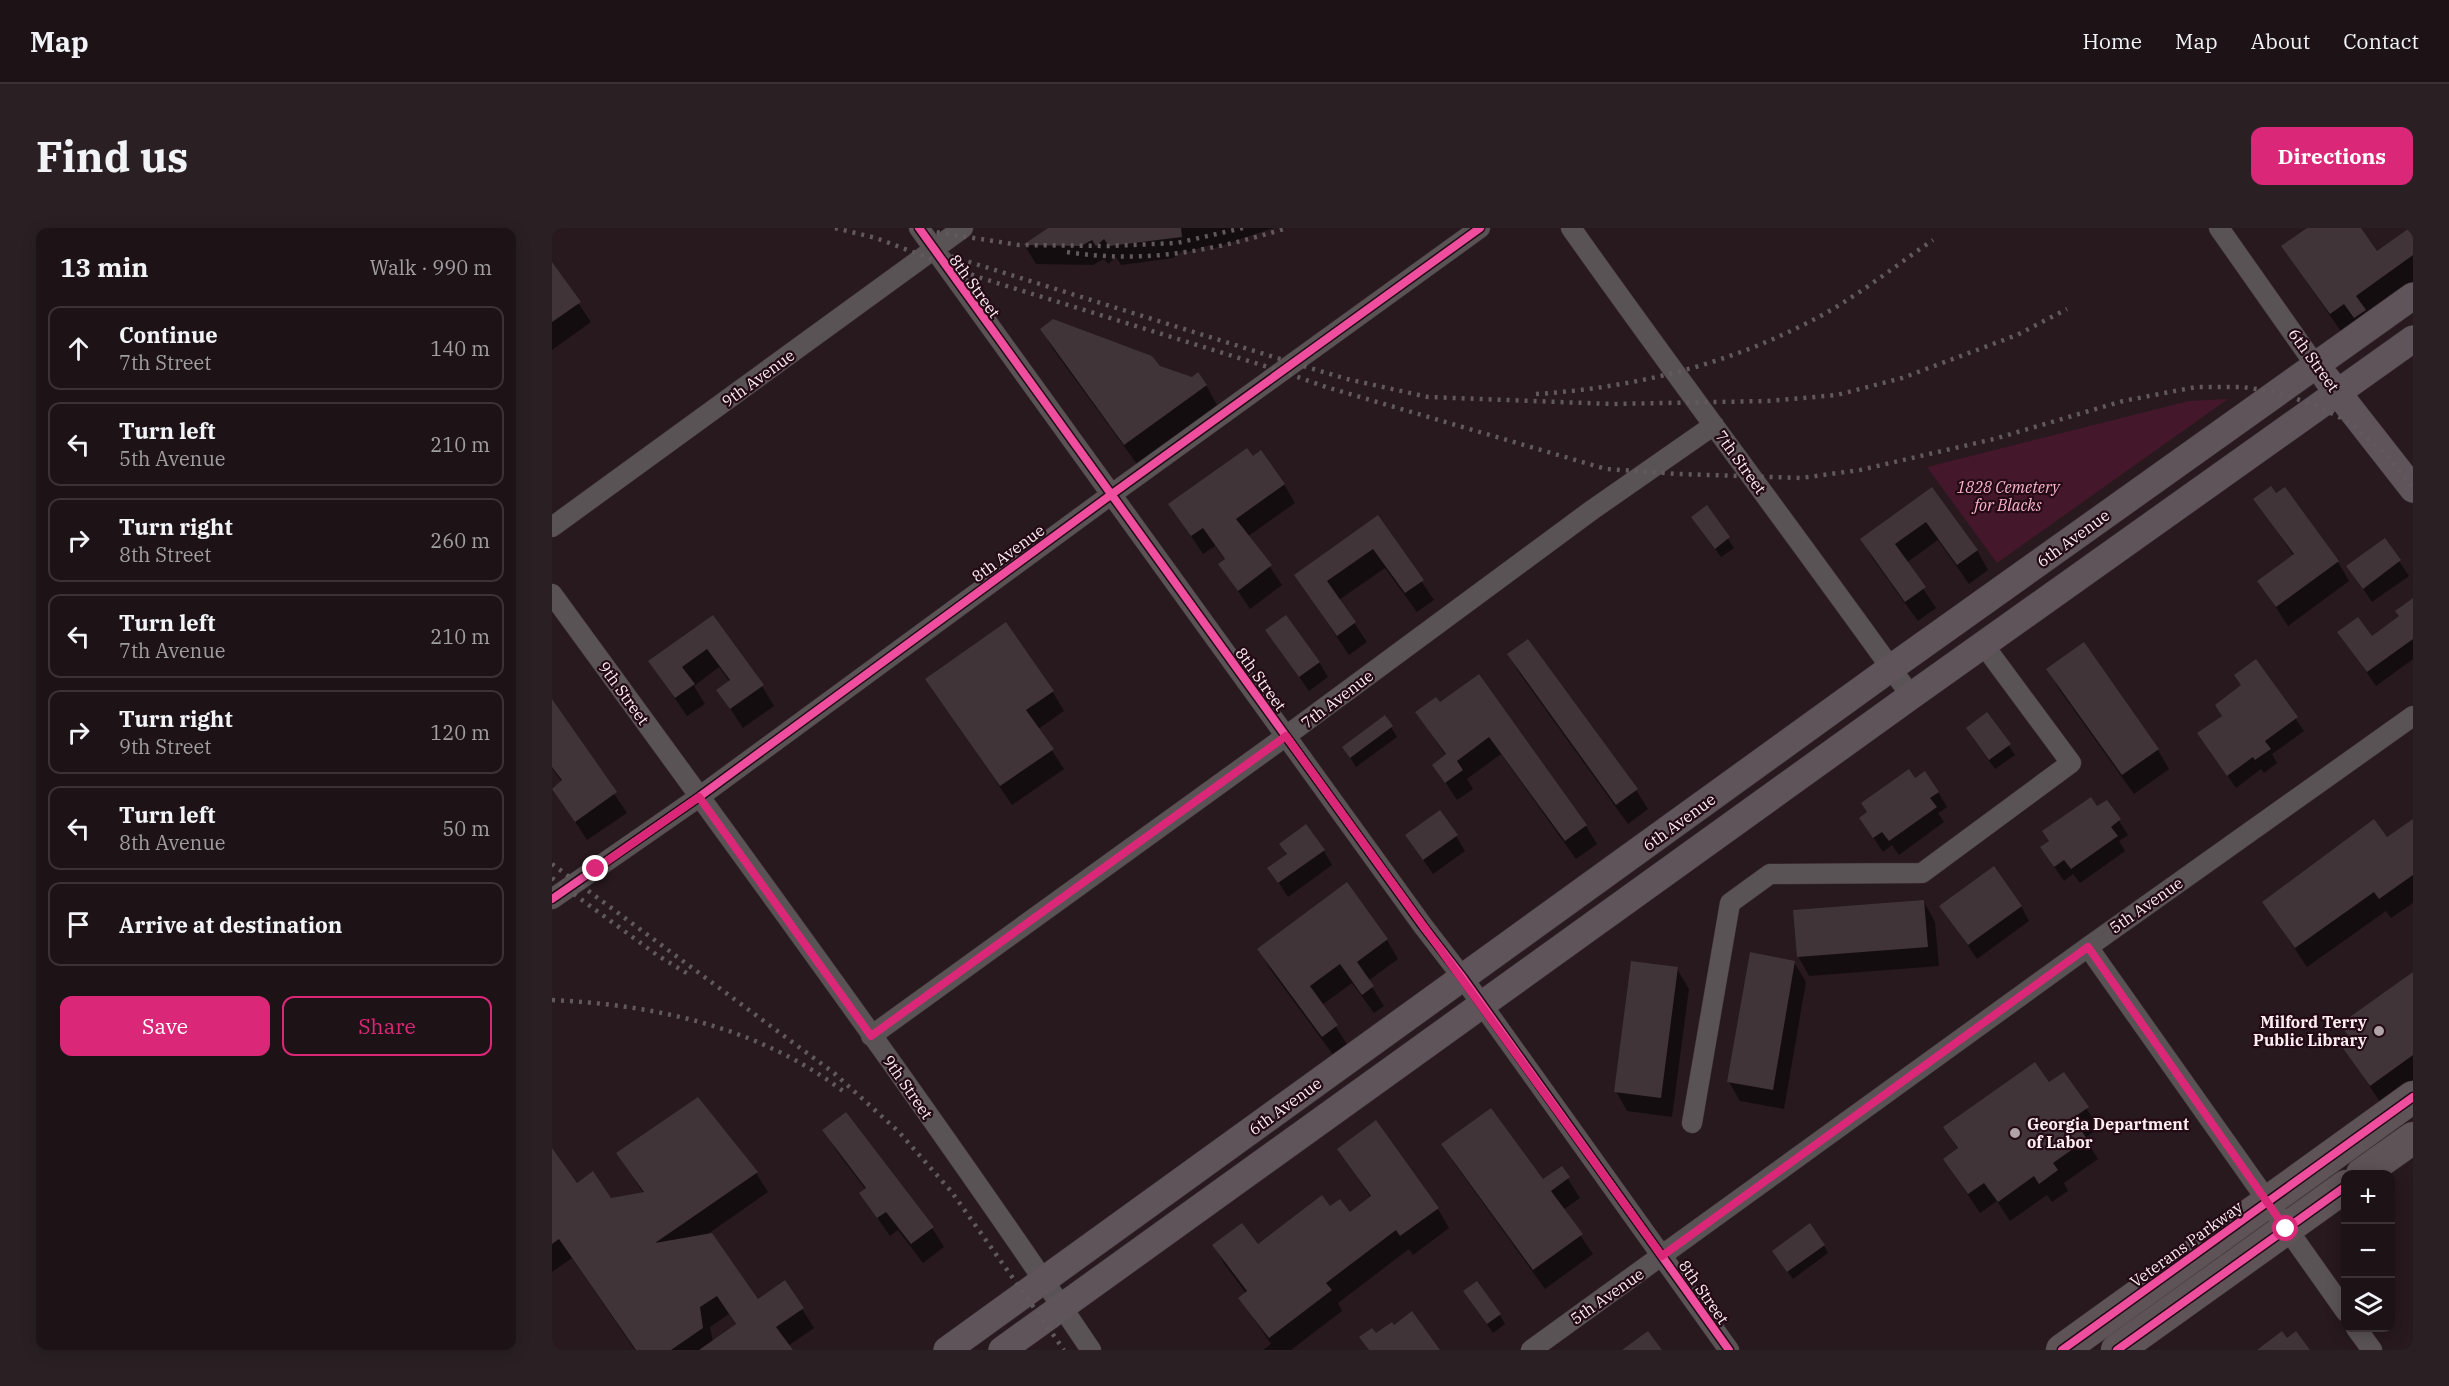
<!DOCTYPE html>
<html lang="en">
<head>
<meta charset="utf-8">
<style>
	:root { --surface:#1d1316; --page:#2a2023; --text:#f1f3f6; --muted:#a09ea1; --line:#3b3235; --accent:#db2777 }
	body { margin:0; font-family:"IBM Plex Serif",serif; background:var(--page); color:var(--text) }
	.controls { position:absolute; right:18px; bottom:18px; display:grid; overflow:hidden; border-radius:12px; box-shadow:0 3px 15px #0003 }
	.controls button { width:54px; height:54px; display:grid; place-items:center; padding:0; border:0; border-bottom:2px solid var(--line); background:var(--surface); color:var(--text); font:30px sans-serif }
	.stop { position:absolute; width:18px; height:18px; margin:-14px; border:4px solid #db2777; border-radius:50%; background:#fff }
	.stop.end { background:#db2777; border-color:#fff; box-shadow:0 2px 6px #0008 }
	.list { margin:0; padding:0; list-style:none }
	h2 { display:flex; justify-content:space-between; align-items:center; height:78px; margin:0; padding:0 24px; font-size:26px }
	h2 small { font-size:20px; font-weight:400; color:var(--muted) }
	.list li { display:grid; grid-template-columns:39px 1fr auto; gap:18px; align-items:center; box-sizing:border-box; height:84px; margin:0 12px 12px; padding:0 12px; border:2px solid var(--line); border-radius:12px }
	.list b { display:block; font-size:22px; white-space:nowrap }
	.list p { margin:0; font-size:20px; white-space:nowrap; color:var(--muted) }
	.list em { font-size:20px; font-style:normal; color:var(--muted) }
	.actions { display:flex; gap:12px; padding:18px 24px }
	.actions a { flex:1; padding:14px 0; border:2px solid var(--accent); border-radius:12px; text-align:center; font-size:21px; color:var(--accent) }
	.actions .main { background:var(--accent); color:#fff }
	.icon { flex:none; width:33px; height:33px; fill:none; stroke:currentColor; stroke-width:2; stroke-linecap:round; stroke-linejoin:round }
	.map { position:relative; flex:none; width:1861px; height:1122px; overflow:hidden; border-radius:12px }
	header { display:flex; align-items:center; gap:36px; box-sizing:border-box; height:84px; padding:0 30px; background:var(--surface); border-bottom:2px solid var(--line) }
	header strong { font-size:28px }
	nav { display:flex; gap:33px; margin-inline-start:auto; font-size:21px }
	.intro { display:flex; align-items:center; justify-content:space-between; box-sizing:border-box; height:144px; padding:0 36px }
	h1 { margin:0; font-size:42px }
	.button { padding:15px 27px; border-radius:12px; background:var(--accent); color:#fff; font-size:21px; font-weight:700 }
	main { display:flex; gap:36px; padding:0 36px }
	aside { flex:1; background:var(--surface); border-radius:12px; box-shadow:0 3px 15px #0003 }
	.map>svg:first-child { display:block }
	.green { fill:#44182a }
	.shadow { fill:#0007; fill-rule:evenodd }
	.building { fill:#403438 }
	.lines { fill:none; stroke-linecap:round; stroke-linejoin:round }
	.street-casing { stroke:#403338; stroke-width:21 }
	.secondary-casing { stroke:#403338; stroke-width:28 }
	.primary-casing { stroke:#403338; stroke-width:33 }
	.street { stroke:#5a5355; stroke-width:20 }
	.secondary { stroke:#5e5459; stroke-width:27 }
	.primary { stroke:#5e5357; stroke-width:32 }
	.rail { stroke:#62595c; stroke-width:4.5; stroke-dasharray:3 6; stroke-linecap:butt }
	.cycleway-casing { stroke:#230a14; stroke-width:11 }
	.cycleway { stroke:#ef4d9e; stroke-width:8 }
	.route { stroke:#db2777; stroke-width:8 }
	.poi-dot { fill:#b1a3a7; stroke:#230a14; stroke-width:2 }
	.labels { text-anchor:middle; stroke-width:4.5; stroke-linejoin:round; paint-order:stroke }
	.street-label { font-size:16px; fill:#fcedf1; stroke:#230a14 }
	.park-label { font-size:16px; font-style:italic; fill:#fbb4cc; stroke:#230a14 }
	.poi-label { font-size:16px; font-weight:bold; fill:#fcedf1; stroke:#230a14; text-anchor:end }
</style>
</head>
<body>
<header>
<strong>Map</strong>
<nav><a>Home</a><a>Map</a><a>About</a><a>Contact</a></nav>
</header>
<div class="intro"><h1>Find us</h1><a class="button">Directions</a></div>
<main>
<aside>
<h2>13 min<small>Walk · 990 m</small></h2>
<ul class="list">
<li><svg class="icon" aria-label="ahead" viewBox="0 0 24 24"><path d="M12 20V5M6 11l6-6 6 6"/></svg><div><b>Continue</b><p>7th Street</p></div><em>140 m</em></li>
<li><svg class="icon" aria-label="left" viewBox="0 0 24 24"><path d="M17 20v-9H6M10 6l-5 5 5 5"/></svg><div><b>Turn left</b><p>5th Avenue</p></div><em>210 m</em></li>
<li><svg class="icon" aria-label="right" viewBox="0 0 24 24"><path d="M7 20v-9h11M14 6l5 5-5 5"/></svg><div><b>Turn right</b><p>8th Street</p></div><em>260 m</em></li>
<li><svg class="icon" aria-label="left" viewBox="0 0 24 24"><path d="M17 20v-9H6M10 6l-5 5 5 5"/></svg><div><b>Turn left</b><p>7th Avenue</p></div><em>210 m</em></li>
<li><svg class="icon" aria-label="right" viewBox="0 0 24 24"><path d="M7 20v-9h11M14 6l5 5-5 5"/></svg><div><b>Turn right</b><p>9th Street</p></div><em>120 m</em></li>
<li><svg class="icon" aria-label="left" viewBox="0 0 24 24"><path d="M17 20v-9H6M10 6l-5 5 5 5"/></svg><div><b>Turn left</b><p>8th Avenue</p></div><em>50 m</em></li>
<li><svg class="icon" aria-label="arrive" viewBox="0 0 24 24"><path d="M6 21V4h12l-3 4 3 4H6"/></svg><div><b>Arrive at destination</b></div></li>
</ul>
<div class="actions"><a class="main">Save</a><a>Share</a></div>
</aside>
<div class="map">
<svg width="1861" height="1122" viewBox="0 0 1861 1122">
	<rect width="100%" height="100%" fill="#27191e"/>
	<path class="green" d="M1676 171 1445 335 1375 239 1637 173Z"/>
	<path class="shadow" d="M498 0H721L660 21 658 17 636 24 633 21 621 30 569 37 564 29 556 36 552 31 541 37 484 36 473 18Z
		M1757 0H1807L1825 25 1861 11V55L1790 105 1731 19Z
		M0 36 39 94 0 122Z
		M490 101 654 157 665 177 585 236 501 121Z
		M732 256 743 275 695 309 700 312 730 357 698 381 668 336 673 332 663 318 651 326 618 276Z
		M1380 261 1425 322 1436 342 1417 356 1386 312 1354 335 1384 380 1366 393 1321 331 1310 312Z
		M1703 271 1786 334 1797 353 1736 398 1707 353 1742 328Z
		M1155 279 1182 320 1169 329 1147 299Z
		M826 289 882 372 865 384 833 340 787 372 815 414 797 427 744 348Z
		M1833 312 1857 348 1820 374 1796 338Z
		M1861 372V431L1824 458 1787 404 1819 410 1848 389Z
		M160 389 210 458 222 478 191 500 166 462 178 454 167 439 142 458 153 476 135 488 98 434Z
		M715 402 767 434 776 449 757 463Z
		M957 427 1084 562 1096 581 1076 596 968 446Z
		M1704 433 1752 503 1720 526 1725 535 1712 545 1709 541 1684 560 1655 519Z
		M1496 441 1606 522 1617 541 1582 566 1507 461Z
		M926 449 1034 598 1045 616 1024 631 949 526 915 551 921 561 905 572 882 537 894 528 865 484 888 476Z
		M375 451 500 463 512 483 486 501 512 541 460 577Z
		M0 474 75 585 35 612 1 560 10 554 0 540Z
		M1435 487 1463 527 1443 541 1421 510Z
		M833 489 845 509 804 539 792 519Z
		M1363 552 1386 564 1395 579 1386 585 1392 594 1347 627 1340 617 1331 624 1309 591Z
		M1555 574 1576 607 1567 613 1573 623 1528 655 1521 646 1512 653 1499 634 1545 580Z
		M1861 591V675L1839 690 1834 683 1755 739 1712 674 1835 611Z
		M855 608H904L913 623 881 646Z
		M729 617 772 623 780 637 736 669 717 640 735 627Z
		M795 657 835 712 846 731 816 753 832 778 822 785 800 755 770 777 796 818 782 828 718 741 707 721Z
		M1372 674 1383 694 1387 738 1257 748 1246 728Z
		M1389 678H1469L1477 693 1425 731Z
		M1242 734 1254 754 1232 881 1188 873 1177 854Z
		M1125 741 1137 761 1120 889 1075 883 1064 863Z
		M1861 746V855L1830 877 1790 817 1798 811 1790 796Z
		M1512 846 1547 900 1533 910 1546 931 1512 955 1516 963 1500 974 1495 967 1458 993 1445 973 1428 985 1393 932 1406 922 1393 900 1497 856Z
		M145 871 204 945 216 964 153 1008 205 1073 250 1081 262 1100 236 1118 159 1122H83L20 1030 0 1044V923L25 957 59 971 92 966 66 925ZM177 1086 184 1097 161 1114 158 1099Z
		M272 902 380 1000 392 1019 371 1035 346 1002 338 1008 309 966 314 962 284 922Z
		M891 916 991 953 1009 940 1028 970 1011 982 1041 1026 993 1061 903 936Z
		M787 921 886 981 897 1000 861 1027 857 1021 786 1075 790 1083 739 1122H711L719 1116 688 1070 694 1065 673 1037 662 1018H706L778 980 797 987 819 970Z
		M1272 1017 1276 1025 1241 1051 1226 1031Z
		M913 1064 948 1087 953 1096 941 1105Z"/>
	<path class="building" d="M496 0H629L630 9 557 18 552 11 544 18 540 12 529 18 471 17Z
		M1755 0H1809L1825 23 1856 1 1861 8V27L1804 68 1814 82 1802 90 1792 76 1778 86 1729 18Z
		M0 34 29 74 0 94Z
		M501 91 600 128 608 138 640 149 646 144 655 157 572 217 488 101Z
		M695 220 701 228 709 222 733 256 684 291 720 337 686 363 666 336 673 331 651 300 639 308 616 276Z
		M1719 258 1724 265 1733 259 1787 333 1724 379 1705 353 1742 326 1701 271Z
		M1380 259 1426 322 1405 337 1374 294 1343 316 1374 359 1353 374 1308 311Z
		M1155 277 1178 309 1163 321 1139 289Z
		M826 287 872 352 853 365 821 321 775 353 804 394 785 408 742 347Z
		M1833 310 1849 332 1811 361 1794 338Z
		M1861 370V411L1815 444 1785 404 1806 389 1820 408 1847 388 1843 383Z
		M161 387 212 457 178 481 164 462 178 452 155 421 130 439 143 456 123 470 96 433Z
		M734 387 768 434 747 449 713 402Z
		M454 394 502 463 474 482 502 521 448 558 373 451Z
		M976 411 1086 561 1064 577 955 426Z
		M1532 414 1607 521 1570 547 1494 441Z
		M1704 431 1746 489 1713 513 1719 521 1703 532 1701 529 1675 548 1645 505 1670 488 1663 477 1689 457 1682 447Z
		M927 446 1035 597 1013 613 937 509 905 533 911 542 893 555 880 537 894 526 863 484 884 469 888 474Z
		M0 471 65 564 23 594 0 561 10 552 0 539Z
		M1435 484 1459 516 1437 532 1414 500Z
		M833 487 841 498 798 530 790 519Z
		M1357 541 1363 550 1373 543 1387 564 1378 570 1385 579 1337 613 1330 604 1321 610 1307 590 1315 584 1309 575Z
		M1539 569 1545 578 1555 572 1569 591 1559 599 1566 608 1519 641 1512 632 1502 639 1488 619 1497 613 1490 603Z
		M888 582 906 607 871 632 853 607Z
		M1822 591 1835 609 1861 591V647L1827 671 1822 664 1743 720 1710 674Z
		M754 596 773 622 726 655 715 640 735 626 727 616Z
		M1442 638 1470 678 1416 717 1387 678Z
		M795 654 836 711 805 734 822 758 810 767 788 736 758 758 786 797 770 809 705 721Z
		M1372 672 1376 719 1245 729 1241 682Z
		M1198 724 1243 733 1221 862 1175 854Z
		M1079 733 1126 739 1109 870 1062 864Z
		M1861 744V827L1818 858 1788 816 1798 810 1788 796Z
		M1483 834 1497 854 1512 844 1537 879 1521 890 1535 911 1501 935 1506 942 1487 956 1482 948 1446 974 1432 955 1416 966 1391 931 1406 920 1391 899Z
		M146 869 206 944 103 1015 160 1005 206 1071 233 1052 252 1080 224 1099 241 1122H147L184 1096 165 1068 148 1079 151 1100 119 1122H84L7 1011 0 1016V920L25 955 41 943 59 970 92 964 64 925Z
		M939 880 991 951 1010 938 1018 949 999 963 1031 1006 981 1042 889 916Z
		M294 884 382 999 359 1016 334 984 325 990 307 965 314 960 270 902Z
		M824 892 887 980 848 1008 844 1002 774 1055 780 1062 717 1110 686 1070 695 1063 660 1017 690 995 706 1016 770 967 778 978 788 971 798 984 819 968 785 921Z
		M1258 995 1273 1017 1235 1044 1220 1023Z
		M925 1053 949 1086 935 1096 911 1063Z
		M860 1083 888 1122H817L807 1109 820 1100 824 1105 840 1094 842 1097Z
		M1096 1103 1110 1122H1070L1089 1108Z
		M1730 1103 1735 1110 1744 1103 1758 1122H1705Z"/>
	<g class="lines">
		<defs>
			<path id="street" d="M367 0 871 698 911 750 1177 1122
				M1019 0C1130 157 1247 311 1359 468
				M1667 0 1764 138
				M0 299 411 0
				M0 366C182 616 366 865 539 1122
				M0 671 147 569 560 266 928 0
				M1536 719 1794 1084
				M319 808 734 508 1040 282 1162 197
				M1140 895 1178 675 1218 646 1370 645 1519 535 1431 416
				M1804 1100 1820 1122
				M979 1122 1536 719 1861 488"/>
			<path id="secondary" d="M1775 151 1861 261
				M395 1122 1339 440 1861 68
				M450 1122 1359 468 1861 111"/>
			<path id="primary" d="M1810 946 1861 910
				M1510 1122 1861 869
				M1565 1122 1794 958"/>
		</defs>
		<use href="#street" class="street-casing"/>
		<use href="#secondary" class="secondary-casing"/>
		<use href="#primary" class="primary-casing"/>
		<use href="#street" class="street"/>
		<use href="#secondary" class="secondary"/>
		<use href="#primary" class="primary"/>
		<path class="rail" d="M283 0 324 10 429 50 729 143 774 159 1054 241 1127 246 1249 250 1308 242 1442 211 1571 173 1644 159H1690L1725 164 1765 178 1789 190 1804 200 1837 229 1861 261
			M358 0 467 17 557 18 625 15 691 0
			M382 23 741 135 795 151 876 169 1060 176 1216 173 1285 167 1350 150 1465 107 1515 81
			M515 24C594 36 660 23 735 0
			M984 166C1079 160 1171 138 1255 95 1300 73 1340 40 1381 12
			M0 636 282 845 347 904 399 963 512 1122
			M0 650 105 727 136 746
			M0 772C104 777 206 799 291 863"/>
		<defs>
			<path id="cycleway" d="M367 0 871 698 911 750 1177 1122
				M0 671 147 569 560 266 928 0
				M1510 1122 1861 869
				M1565 1122 1794 958"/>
		</defs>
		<use href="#cycleway" class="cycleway-casing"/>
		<use href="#cycleway" class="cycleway"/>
	</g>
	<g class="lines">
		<path class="route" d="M44 641 147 569 319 808 734 508 1110 1028 1536 719 1734 1001"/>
	</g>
	<g class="poi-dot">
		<circle cx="1827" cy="803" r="6"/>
		<circle cx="1463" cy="905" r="6"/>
	</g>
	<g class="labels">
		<g class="street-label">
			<text transform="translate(423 58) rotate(54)" y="6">8th Street</text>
			<text transform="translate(1762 132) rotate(54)" y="6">6th Street</text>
			<text transform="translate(206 150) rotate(-36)" y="6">9th Avenue</text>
			<text transform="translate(1189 234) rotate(54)" y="6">7th Street</text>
			<text transform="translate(1521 310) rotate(-36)" y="6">6th Avenue</text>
			<text transform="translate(456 325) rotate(-36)" y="6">8th Avenue</text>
			<text transform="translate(709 451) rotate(54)" y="6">8th Street</text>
			<text transform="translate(72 465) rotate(54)" y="6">9th Street</text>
			<text transform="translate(785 471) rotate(-37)" y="6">7th Avenue</text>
			<text transform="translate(1127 594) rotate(-36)" y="6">6th Avenue</text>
			<text transform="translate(1594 677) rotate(-35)" y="6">5th Avenue</text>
			<text transform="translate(356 859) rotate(55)" y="6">9th Street</text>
			<text transform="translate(733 878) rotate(-36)" y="6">6th Avenue</text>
			<text transform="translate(1634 1016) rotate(-36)" y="6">Veterans Parkway</text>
			<text transform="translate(1152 1064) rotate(55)" y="6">8th Street</text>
			<text transform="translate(1055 1068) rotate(-35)" y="6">5th Avenue</text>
		</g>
		<g class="park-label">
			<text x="1456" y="265">1828 Cemetery<tspan x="1456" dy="18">for Blacks</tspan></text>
		</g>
		<g class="poi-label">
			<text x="1815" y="800">Milford Terry<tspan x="1815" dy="18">Public Library</tspan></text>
			<text x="1475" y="902" text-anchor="start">Georgia Department<tspan x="1475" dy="18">of Labor</tspan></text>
		</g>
	</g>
</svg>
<div class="controls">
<button>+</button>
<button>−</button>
<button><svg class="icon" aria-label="layers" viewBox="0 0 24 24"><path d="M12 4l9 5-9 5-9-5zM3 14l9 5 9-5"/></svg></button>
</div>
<div class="stop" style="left:1734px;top:1001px"></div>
<div class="stop end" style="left:44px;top:641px"></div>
</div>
</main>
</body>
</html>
